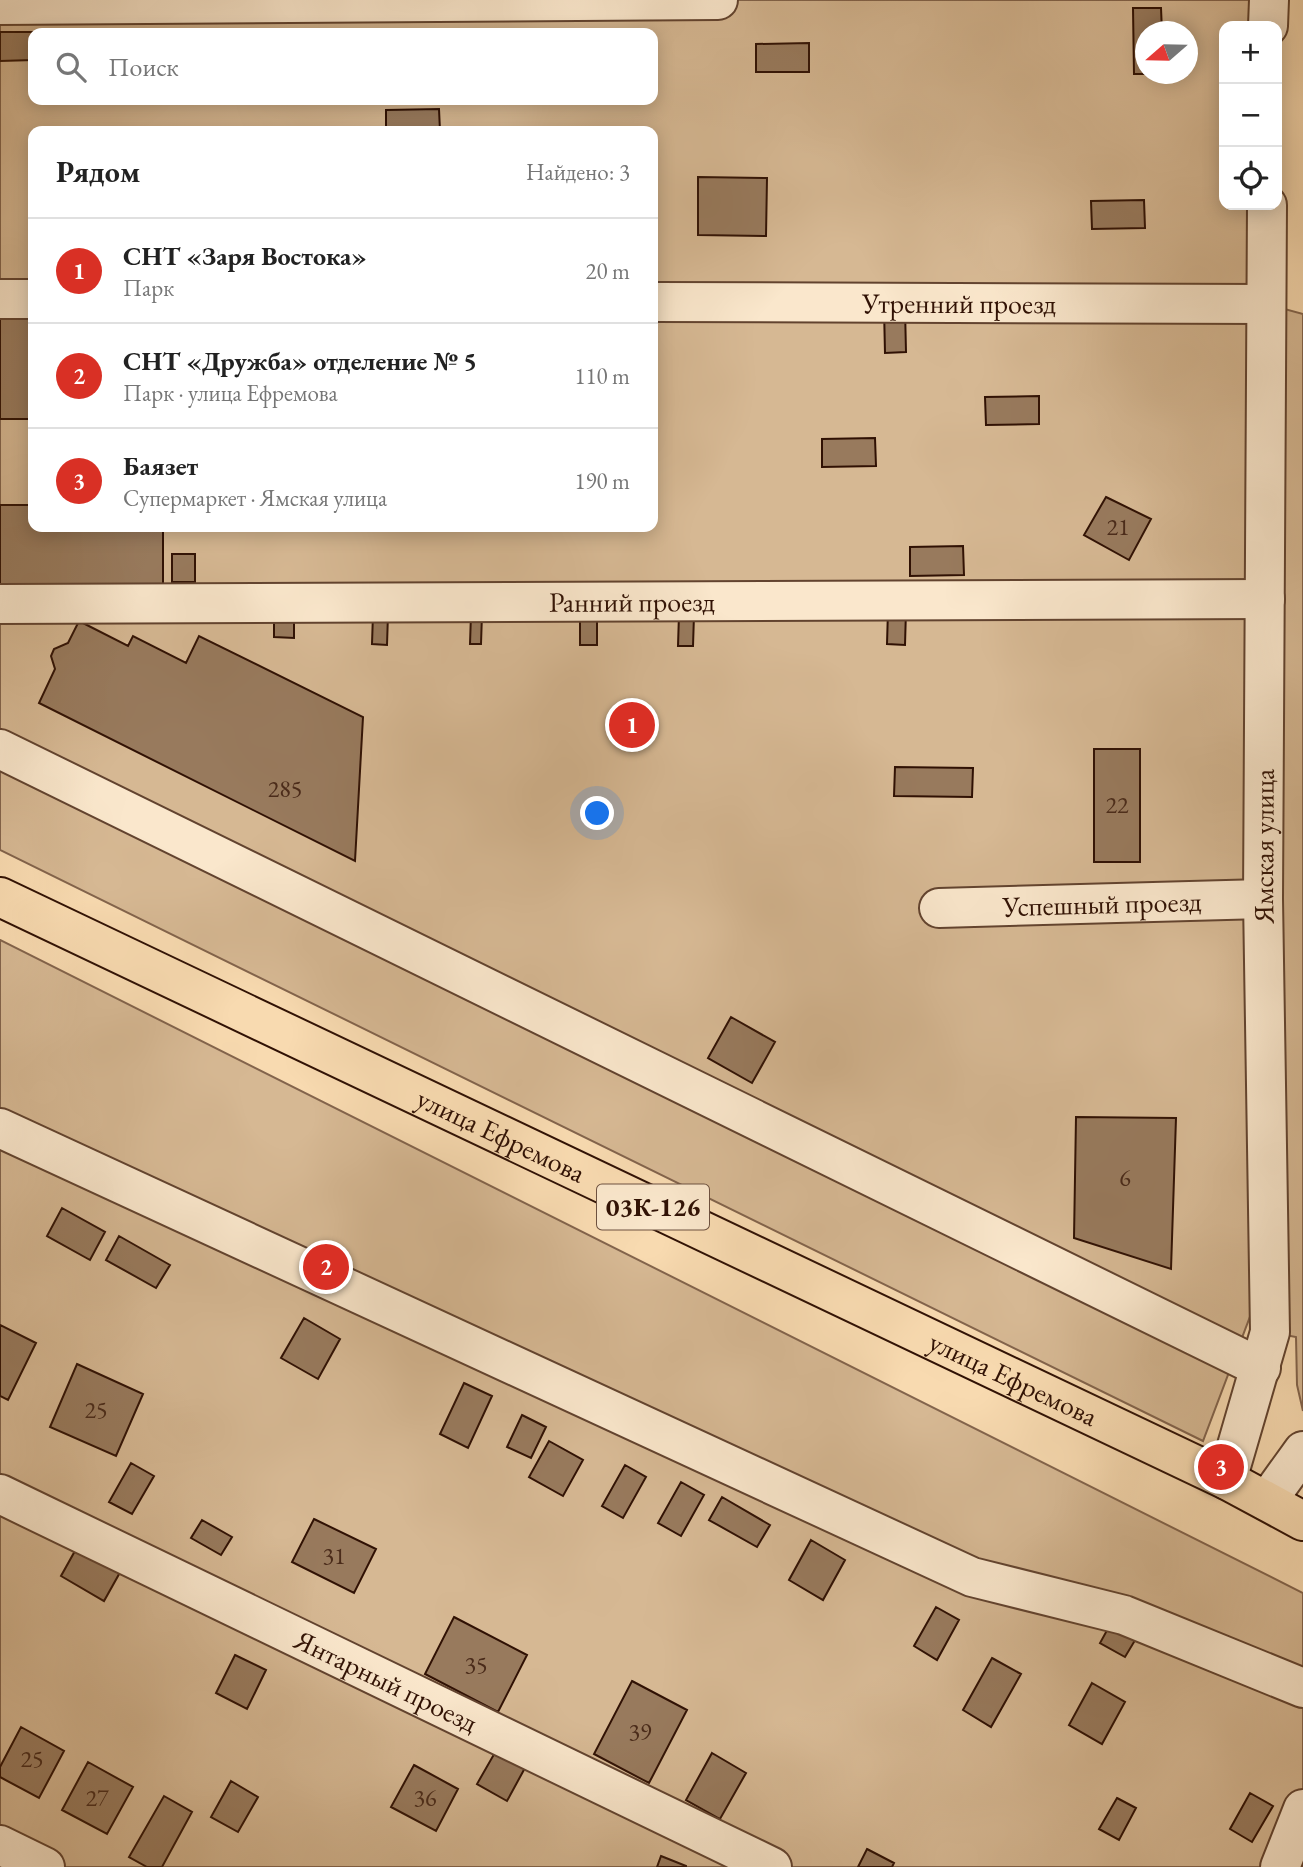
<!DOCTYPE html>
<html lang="ru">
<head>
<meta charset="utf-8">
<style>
	:root { --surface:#fff; --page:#f6f6f6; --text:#222; --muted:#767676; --line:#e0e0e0; --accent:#d93025 }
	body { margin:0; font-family:"EB Garamond",serif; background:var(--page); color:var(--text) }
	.controls { position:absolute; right:21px; top:21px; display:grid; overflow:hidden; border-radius:14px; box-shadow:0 4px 18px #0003 }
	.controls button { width:63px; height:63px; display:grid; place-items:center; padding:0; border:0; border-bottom:2px solid var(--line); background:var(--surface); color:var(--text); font:35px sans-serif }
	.compass { position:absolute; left:1135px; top:21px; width:63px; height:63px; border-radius:50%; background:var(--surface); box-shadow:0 4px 18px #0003; rotate:250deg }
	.you { position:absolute; left:598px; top:814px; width:24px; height:24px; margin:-18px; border:5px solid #fff; border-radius:50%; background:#1a73e8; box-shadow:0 0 0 10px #1a73e833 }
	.badge { display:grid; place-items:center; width:46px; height:46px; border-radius:50%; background:var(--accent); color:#fff; font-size:23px; font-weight:700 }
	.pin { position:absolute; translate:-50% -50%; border:4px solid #fff; box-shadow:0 2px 7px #0006 }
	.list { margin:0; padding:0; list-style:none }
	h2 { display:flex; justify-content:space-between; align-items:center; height:91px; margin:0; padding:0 28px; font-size:30px }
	h2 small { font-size:23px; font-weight:400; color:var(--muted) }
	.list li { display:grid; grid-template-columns:46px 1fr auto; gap:21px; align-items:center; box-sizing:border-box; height:105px; padding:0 28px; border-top:2px solid var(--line) }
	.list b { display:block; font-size:26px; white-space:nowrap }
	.list p { margin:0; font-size:23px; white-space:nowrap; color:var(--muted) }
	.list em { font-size:23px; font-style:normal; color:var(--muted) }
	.icon { flex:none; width:38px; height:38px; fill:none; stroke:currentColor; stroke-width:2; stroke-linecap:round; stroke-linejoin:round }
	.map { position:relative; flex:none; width:1303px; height:1867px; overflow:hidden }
	.search { position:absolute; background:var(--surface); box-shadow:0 4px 18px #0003; left:28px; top:28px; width:630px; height:77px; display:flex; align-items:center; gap:18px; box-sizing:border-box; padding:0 24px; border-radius:14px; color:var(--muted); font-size:26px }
	.panel { position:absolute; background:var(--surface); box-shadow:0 4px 18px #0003; left:28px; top:126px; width:630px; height:406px; border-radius:14px }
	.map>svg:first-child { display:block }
	.green { fill:#d6b893; stroke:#83644c; stroke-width:2; fill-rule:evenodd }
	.building { fill:#987a5d; stroke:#301104; stroke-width:2 }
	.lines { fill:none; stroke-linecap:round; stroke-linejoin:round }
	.minor-casing { stroke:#62432f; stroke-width:42 }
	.major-casing { stroke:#301104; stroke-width:42 }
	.minor { stroke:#fae7cc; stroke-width:38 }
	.major { stroke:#f8dab0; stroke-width:38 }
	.labels { text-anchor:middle; stroke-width:6; stroke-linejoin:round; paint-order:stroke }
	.number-label { font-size:24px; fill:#4a2b1a }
	.shield { fill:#fae7cc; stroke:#6d5140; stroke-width:2 }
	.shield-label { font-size:26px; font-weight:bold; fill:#301104 }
	.street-label { font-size:28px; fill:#301104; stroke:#fae7cc }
</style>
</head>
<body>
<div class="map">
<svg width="1303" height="1867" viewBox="0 0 1303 1867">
	<rect width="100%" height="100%" fill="#f8dab0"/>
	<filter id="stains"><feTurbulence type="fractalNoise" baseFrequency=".00286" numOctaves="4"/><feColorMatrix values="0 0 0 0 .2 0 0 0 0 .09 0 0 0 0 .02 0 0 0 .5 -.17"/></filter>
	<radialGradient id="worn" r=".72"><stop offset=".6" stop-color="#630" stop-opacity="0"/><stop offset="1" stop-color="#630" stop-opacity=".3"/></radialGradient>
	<path class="green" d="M0 0H1269L1268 26H1224V205H1267L1266 304 1303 314V1411L1297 1385 1296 1337 1275 1333 1251 1314 1203 1441 0 850ZM1146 32H1188V74H1146ZM33 33H653V100H33ZM33 131H653V527H33Z
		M0 940 1303 1593V1867H0Z"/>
	<path class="building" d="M1133 8H1161L1162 32H1146V74H1163H1134Z
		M0 32H38L33 33V60L0 61Z
		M809 43V72H756V44Z
		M439 109 440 131H386V110Z
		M698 177 767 178 766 236 698 235Z
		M1144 200 1145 228 1092 229 1091 201Z
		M884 308H905L906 352 885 353Z
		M0 313H33V419H0Z
		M1039 396V424L986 425 985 397Z
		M875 438 876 466 822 467V439Z
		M1106 497 1151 519 1129 560 1084 535Z
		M0 505H33V527H163V585L0 584Z
		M963 546 964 575 910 576V547Z
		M172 554H195V582H172Z
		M888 610H906L905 645 887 644Z
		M274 611H294V638L274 637Z
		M373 614H388L387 645 372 644Z
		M471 614H482L481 644H470Z
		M580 614H597V645H580Z
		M679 614 694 615 693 646H678Z
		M79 621 128 646 133 636 186 663 199 636 363 717 355 861 39 703 55 669 51 656 54 649 68 643Z
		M1094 749H1140V862H1094Z
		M895 767 973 768 972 797 894 796Z
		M731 1017 775 1042 752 1083 708 1058Z
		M1076 1117 1176 1118 1171 1269 1074 1238Z
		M62 1208 105 1232 90 1260 47 1236Z
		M119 1236 170 1265 156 1288 106 1260Z
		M304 1318 340 1339 318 1379 281 1358Z
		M0 1325 36 1343 8 1400 0 1396Z
		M77 1364 143 1394 116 1456 50 1427Z
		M464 1383 492 1396 468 1448 440 1434Z
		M522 1415 546 1427 531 1458 507 1447Z
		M549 1441 583 1460 563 1496 529 1477Z
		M131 1463 154 1476 132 1514 109 1502Z
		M625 1465 646 1477 623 1518 602 1506Z
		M681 1482 704 1495 681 1536 658 1523Z
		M722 1497 770 1525 757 1547 709 1520Z
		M314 1519 376 1549 354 1593 292 1562Z
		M202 1520 232 1537 221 1555 191 1538Z
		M811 1540 845 1560 823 1600 789 1580Z
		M80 1542 123 1567 104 1601 61 1576Z
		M936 1607 959 1620 937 1660 914 1646Z
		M454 1617 527 1655 498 1712 425 1674Z
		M1111 1623 1137 1637 1125 1657 1100 1643Z
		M235 1655 266 1670 247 1709 216 1693Z
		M992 1658 1021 1674 991 1727 963 1710Z
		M632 1681 687 1710 649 1783 594 1754Z
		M1092 1683 1125 1702 1102 1744 1069 1725Z
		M21 1727 64 1751 39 1798 0 1777V1767Z
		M497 1749 526 1766 507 1801 477 1784Z
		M712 1753 746 1773 720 1819 686 1800Z
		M88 1762 133 1787 107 1834 62 1810Z
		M414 1765 458 1789 436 1831 391 1807Z
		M231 1781 258 1797 238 1832 211 1817Z
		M1250 1793 1273 1806 1252 1842 1230 1829Z
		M164 1796 192 1812 162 1867H147L129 1857Z
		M1117 1798 1136 1808 1119 1840 1099 1829Z
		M867 1849 894 1863 892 1867H858Z
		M661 1856 686 1866V1867H657Z"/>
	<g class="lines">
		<defs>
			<g id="minor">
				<path d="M0 5 718 0"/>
				<path d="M1268 26 1269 0"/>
				<path d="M0 299H33"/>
				<path id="s1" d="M653 302 1266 304"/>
				<path id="s2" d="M0 604 1265 599"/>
				<path d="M0 749 1261 1368"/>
				<path id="s3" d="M939 908 1263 899"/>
				<path d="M0 1128 972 1577 1124 1615 1303 1688"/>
				<path id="s4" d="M1227 1480 1270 1332 1263 899 1267 205"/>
				<path id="s5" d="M0 1494 772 1867"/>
				<path d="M1267 1501 1303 1451"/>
				<path d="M0 1845 45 1867"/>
				<path d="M1280 1867 1303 1809"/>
			</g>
			<g id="major">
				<path id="s6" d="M0 897 1227 1480 1303 1521"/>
			</g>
		</defs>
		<use href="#minor" class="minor-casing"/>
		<use href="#major" class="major-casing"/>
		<use href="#minor" class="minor"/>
		<use href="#major" class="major"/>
	</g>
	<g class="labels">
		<g class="number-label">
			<text x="1118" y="535">21</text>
			<text x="285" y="797">285</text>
			<text x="1117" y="813">22</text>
			<text x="1125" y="1186">6</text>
			<text x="96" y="1418">25</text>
			<text x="334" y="1564">31</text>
			<text x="476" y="1673">35</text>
			<text x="640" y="1740">39</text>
			<text x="32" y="1767">25</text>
			<text x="97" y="1806">27</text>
			<text x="425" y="1806">36</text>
		</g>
		<rect class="shield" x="597" y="1184.5" width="112" height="45" rx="5"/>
		<g class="shield-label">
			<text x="653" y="1216">03К-126</text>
		</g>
		<g class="street-label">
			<text dy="10" stroke="none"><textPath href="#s1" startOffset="306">Утренний проезд</textPath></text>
			<text dy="10" stroke="none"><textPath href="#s2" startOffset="632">Ранний проезд</textPath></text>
			<text dy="10" stroke="none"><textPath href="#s4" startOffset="640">Ямская улица</textPath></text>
			<text dy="10" stroke="none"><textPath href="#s3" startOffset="163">Успешный проезд</textPath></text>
			<text dy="10" stroke="none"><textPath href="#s6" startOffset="555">улица Ефремова</textPath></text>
			<text dy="10" stroke="none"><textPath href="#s6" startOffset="1122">улица Ефремова</textPath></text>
			<text dy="10" stroke="none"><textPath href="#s5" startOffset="429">Янтарный проезд</textPath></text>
		</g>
	</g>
	<rect width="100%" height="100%" filter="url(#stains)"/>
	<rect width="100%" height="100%" fill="url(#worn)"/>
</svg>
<div class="controls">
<button>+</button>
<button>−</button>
<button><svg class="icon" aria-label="locate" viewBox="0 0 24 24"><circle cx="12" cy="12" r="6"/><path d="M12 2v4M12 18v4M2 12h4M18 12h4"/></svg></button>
</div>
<svg class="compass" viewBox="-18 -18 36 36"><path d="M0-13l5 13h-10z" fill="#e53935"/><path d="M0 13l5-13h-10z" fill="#767676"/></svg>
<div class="you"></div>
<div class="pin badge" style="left:632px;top:725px">1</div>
<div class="pin badge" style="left:326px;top:1267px">2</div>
<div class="pin badge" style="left:1221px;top:1467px">3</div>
<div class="search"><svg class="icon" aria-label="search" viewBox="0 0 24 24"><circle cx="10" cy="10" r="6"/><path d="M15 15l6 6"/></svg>Поиск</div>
<section class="panel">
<h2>Рядом<small>Найдено: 3</small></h2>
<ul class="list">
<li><span class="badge">1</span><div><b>СНТ «Заря Востока»</b><p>Парк</p></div><em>20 m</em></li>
<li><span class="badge">2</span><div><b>СНТ «Дружба» отделение № 5</b><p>Парк · улица Ефремова</p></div><em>110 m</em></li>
<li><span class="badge">3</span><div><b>Баязет</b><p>Супермаркет · Ямская улица</p></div><em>190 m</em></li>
</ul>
</section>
</div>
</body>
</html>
